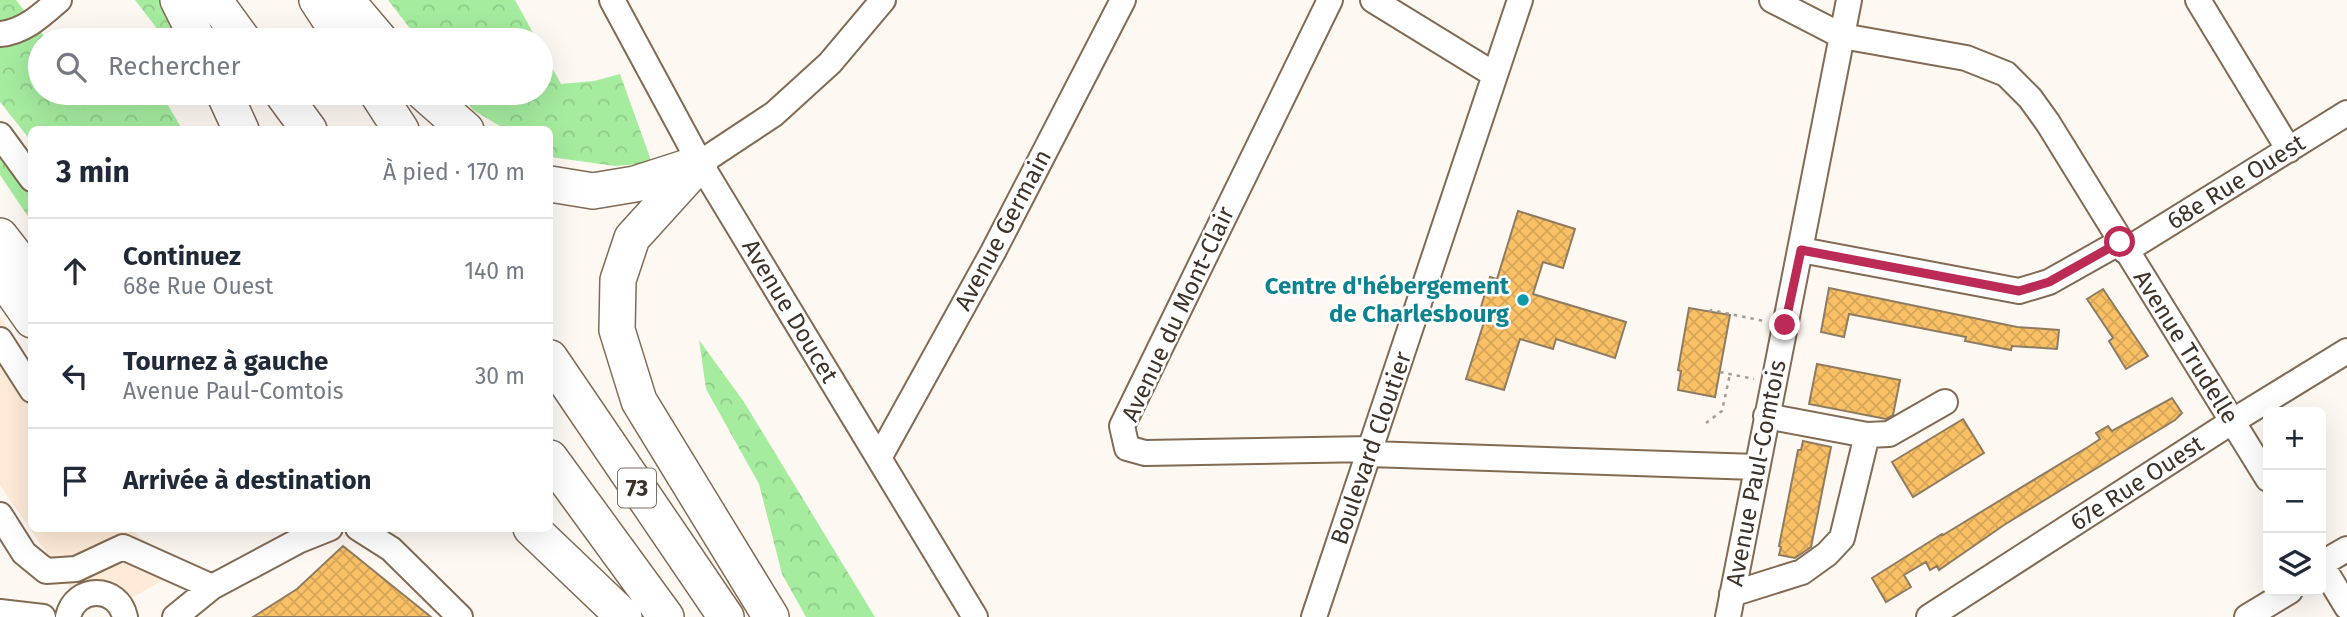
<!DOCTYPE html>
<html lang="fr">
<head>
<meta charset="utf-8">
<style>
	:root { --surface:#fff; --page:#f6f6f7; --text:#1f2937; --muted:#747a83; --line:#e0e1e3 }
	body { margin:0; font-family:"Fira Sans",sans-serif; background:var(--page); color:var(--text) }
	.controls { position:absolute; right:21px; bottom:21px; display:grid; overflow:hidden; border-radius:10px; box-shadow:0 7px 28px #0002 }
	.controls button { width:63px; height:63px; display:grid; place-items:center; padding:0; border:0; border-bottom:2px solid var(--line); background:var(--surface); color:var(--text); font:35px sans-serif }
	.stop { position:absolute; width:21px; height:21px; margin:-16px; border:5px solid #bb2b55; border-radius:50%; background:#fff }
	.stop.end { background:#bb2b55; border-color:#fff; box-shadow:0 2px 7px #0008 }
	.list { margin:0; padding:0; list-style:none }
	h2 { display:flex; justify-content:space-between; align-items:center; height:91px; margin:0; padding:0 28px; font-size:30px }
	h2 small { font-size:23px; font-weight:400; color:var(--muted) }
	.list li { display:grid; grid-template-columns:46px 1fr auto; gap:21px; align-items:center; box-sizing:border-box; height:105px; padding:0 28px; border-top:2px solid var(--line) }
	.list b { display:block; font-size:26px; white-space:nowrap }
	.list p { margin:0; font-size:23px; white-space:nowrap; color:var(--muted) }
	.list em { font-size:23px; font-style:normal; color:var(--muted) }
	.icon { flex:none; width:38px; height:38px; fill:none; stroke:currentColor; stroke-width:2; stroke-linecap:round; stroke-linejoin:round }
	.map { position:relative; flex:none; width:2347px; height:617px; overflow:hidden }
	.search { position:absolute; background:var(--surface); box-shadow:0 7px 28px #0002; left:28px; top:28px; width:525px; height:77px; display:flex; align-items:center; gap:18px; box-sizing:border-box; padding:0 24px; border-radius:38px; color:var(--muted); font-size:26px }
	.panel { position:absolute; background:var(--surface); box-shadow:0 7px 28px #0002; left:28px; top:126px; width:525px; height:406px; border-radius:10px }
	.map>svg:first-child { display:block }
	.built { fill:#feead7 }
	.forest { fill:url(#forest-crowns) }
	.building { fill:url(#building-cross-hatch); stroke:#8f7c60; stroke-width:2 }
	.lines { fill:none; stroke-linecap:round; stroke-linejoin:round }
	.minor-casing { stroke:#826a53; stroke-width:28 }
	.highway-casing { stroke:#826a53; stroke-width:38 }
	.path { stroke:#a49c95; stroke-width:2.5; stroke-dasharray:3.5 5; stroke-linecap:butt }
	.minor { stroke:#fff; stroke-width:24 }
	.highway { stroke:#fff; stroke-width:35 }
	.route { stroke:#bb2b55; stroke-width:9 }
	.culture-dot { fill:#0f9aa8; stroke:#fff; stroke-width:2.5 }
	.labels { text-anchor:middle; stroke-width:5; stroke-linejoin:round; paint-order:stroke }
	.shield { fill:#fff; stroke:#777068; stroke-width:2 }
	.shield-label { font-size:23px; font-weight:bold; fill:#3d3228 }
	.street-label { font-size:24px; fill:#3d3228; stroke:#fff }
	.culture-label { font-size:24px; font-weight:bold; fill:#0d838f; stroke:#fff; text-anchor:end }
</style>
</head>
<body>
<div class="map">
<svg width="2347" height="617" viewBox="0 0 2347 617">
	<defs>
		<pattern id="forest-crowns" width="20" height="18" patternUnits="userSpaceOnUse" patternTransform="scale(1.75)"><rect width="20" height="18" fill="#a5ec9f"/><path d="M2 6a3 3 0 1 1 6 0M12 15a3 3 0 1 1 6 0" fill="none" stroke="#8fcb89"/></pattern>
		<pattern id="building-cross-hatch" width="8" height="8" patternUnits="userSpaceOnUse" patternTransform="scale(1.75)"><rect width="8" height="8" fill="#f9c065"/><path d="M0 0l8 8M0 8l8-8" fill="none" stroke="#d6a558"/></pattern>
	</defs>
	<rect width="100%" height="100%" fill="#fef8f3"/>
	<path class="built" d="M0 316 31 366 32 528 133 529 140 538 188 565 120 605 78 599 0 485Z"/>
	<path class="forest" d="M0 0H16L47 40H40V93H96L115 101 131 93 162 95 182 129 32 130 31 141 0 102Z
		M135 0H164L183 40 165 39Z
		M388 0H515L537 40H419Z
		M541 47 561 84 594 81 620 74 652 163 615 166 550 157V130L505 129 473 110 460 93H541Z
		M0 140 31 182V221L0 175Z
		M699 340 744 402 875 617H806L782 574 759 484 706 389Z"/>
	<path class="building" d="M1518 211 1575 229 1563 268 1543 262 1533 294 1626 322 1615 358 1556 339 1553 349 1520 339 1504 390 1466 379 1484 322 1477 320 1490 277 1497 279Z
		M1829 288 2017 327 2059 330 2057 349 2012 346 2011 350 1965 341 1966 337 1849 314 1844 337 1821 332Z
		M2103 289 2148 356 2126 369 2109 341 2113 338 2087 299Z
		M1689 308 1730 315 1715 397 1678 390 1681 371 1678 370Z
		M1817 364 1900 380 1893 415 1886 419 1809 404Z
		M2172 398 2182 413 2175 420 2004 525 1939 570 1937 566 1930 570 1926 562 1904 575 1911 587 1886 602 1872 578 1942 534 1943 535 2088 447 2100 439 2096 433 2108 426 2112 431Z
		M1963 419 1984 453 1913 497 1892 462Z
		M1803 441 1831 447 1811 547 1795 558 1779 555 1781 547 1779 546 1798 450H1801Z
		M343 546 431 617H253L297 589Z"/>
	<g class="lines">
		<defs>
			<path id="minor" d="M612 0 700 163 975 617
				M1330 0 1122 426 1127 448 1145 453 1371 449
				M1373 0 1495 75
				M1772 0 1842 36 1966 58 2006 74 2030 98 2048 123 2268 479
				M2198 0 2289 150
				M0 34C24 32 42 15 59 0
				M0 135 32 179
				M700 163 774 114 830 63 883 0
				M1801 250 2019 291 2049 282 2120 242
				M2125 251 2347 113
				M0 340 32 390
				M1766 416 1867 435 1889 434 1945 402
				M1370 454 1756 467
				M879 458 993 252 1123 0
				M0 515 24 553 46 571 76 569 123 547 212 587
				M358 528 391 549 460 617
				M2321 564 2347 607
				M2321 564 2347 549
				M1732 594 1802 572 1827 554 1842 538 1867 435
				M0 612 43 617
				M68 617C75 585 118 585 125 617
				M175 617 212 587 300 540 330 528
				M1314 617 1520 0
				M1728 617 1849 0
				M1929 617 2233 421 2347 351
				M2247 617 2290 591"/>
			<path id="highway" d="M178 0 198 40
				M214 0 243 40
				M317 0 343 40
				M346 0 380 40
				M224 93 241 130
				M282 93 309 130
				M377 93 401 130
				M424 93 466 130
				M700 163 632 238 618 280 617 330 639 401 771 617
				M550 184 593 191 635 184 694 165
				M0 236 32 277
				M0 274 32 320
				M550 358 726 617
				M550 458 666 617
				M531 528 624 617"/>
		</defs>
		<use href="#minor" class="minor-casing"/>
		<use href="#highway" class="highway-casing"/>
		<path class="path" d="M1710 312 1711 310 1764 321
			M1720 372 1754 379
			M1706 423 1722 411 1730 374"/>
		<use href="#minor" class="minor"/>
		<use href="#highway" class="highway"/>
	</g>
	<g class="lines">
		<path class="route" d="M1785 325 1801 250 2019 291 2049 282 2120 242"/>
	</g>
	<circle class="culture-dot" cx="1523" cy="300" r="7"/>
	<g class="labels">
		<rect class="shield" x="618" y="468.5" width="38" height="39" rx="5"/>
		<g class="shield-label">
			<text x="637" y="496">73</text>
		</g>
		<g class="street-label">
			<text transform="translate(2236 182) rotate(-32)" y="8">68e Rue Ouest</text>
			<text transform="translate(1003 230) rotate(-62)" y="8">Avenue Germain</text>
			<text transform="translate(790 311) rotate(59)" y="8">Avenue Doucet</text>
			<text transform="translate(1178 314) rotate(-65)" y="8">Avenue du Mont-Clair</text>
			<text transform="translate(2186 347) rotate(58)" y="8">Avenue Trudelle</text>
			<text transform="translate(1371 448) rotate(-71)" y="8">Boulevard Cloutier</text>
			<text transform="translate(1756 473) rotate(-79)" y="8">Avenue Paul-Comtois</text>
			<text transform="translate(2137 483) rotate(-33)" y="8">67e Rue Ouest</text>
		</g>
		<g class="culture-label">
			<text x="1509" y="294">Centre d'hébergement<tspan x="1509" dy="28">de Charlesbourg</tspan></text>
		</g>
	</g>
</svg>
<div class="controls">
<button>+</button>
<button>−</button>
<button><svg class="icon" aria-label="layers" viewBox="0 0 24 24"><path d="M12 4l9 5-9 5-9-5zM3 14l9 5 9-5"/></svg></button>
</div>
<div class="stop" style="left:2120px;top:242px"></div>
<div class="stop end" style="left:1785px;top:325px"></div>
<div class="search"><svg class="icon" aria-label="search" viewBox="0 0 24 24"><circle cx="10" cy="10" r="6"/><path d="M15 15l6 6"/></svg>Rechercher</div>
<section class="panel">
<h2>3 min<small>À pied · 170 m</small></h2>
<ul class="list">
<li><svg class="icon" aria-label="ahead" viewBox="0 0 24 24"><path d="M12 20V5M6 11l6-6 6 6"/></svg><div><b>Continuez</b><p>68e Rue Ouest</p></div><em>140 m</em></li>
<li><svg class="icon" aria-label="left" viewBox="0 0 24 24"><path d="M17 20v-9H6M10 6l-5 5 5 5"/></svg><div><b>Tournez à gauche</b><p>Avenue Paul-Comtois</p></div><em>30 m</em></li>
<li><svg class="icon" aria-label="arrive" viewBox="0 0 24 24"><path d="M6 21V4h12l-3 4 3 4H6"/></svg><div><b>Arrivée à destination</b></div></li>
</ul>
</section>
</div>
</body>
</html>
